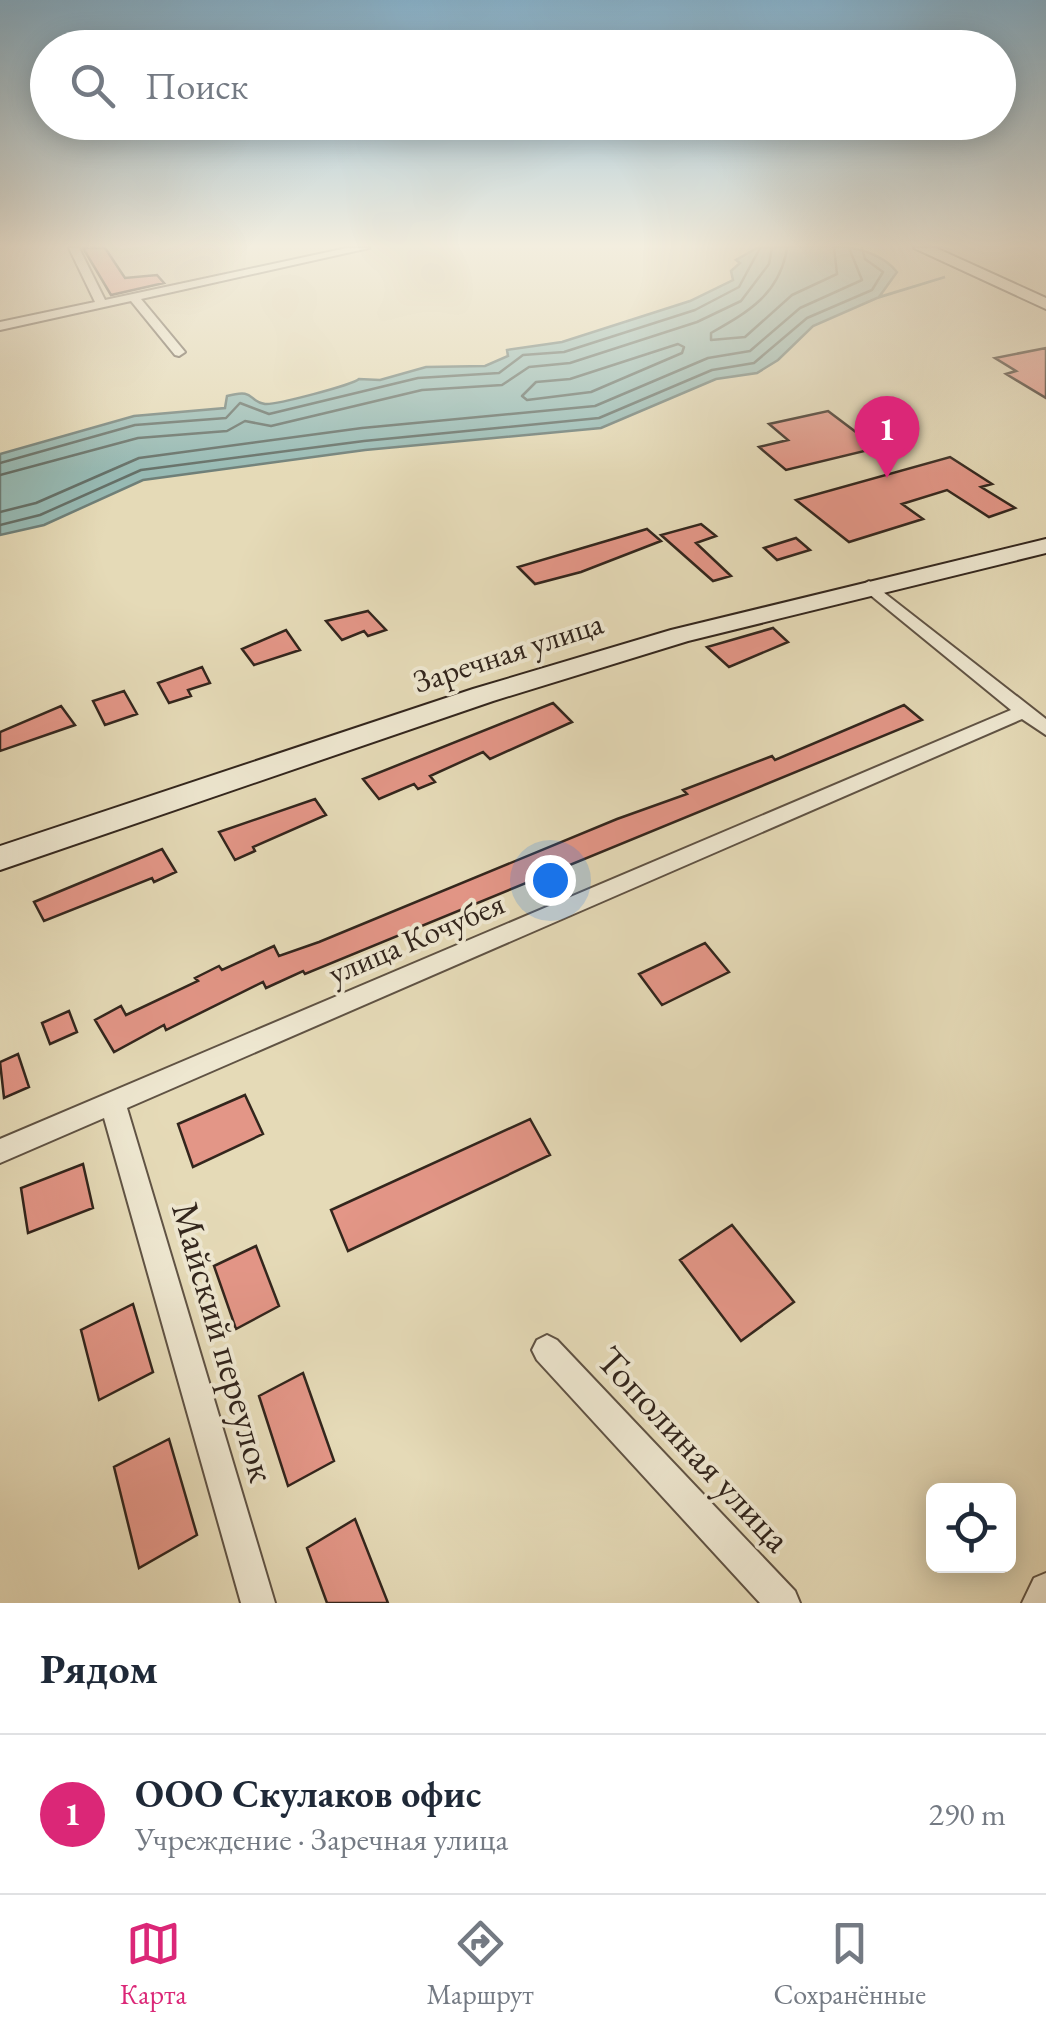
<!DOCTYPE html>
<html lang="ru">
<head>
<meta charset="utf-8">
<style>
	:root { --surface:#fff; --page:#f2f2f3; --text:#1f2937; --muted:#747a83; --line:#e0e1e3; --accent:#db2777 }
	body { margin:0; font-family:"EB Garamond",serif; background:var(--page); color:var(--text) }
	.controls { position:absolute; right:30px; bottom:30px; display:grid; overflow:hidden; border-radius:15px; box-shadow:0 5px 25px #0003 }
	.controls button { width:90px; height:90px; display:grid; place-items:center; padding:0; border:0; border-bottom:2px solid var(--line); background:var(--surface); color:var(--text); font:50px sans-serif }
	.you { position:absolute; left:550px; top:880px; width:35px; height:35px; margin:-25px; border:8px solid #fff; border-radius:50%; background:#1a73e8; box-shadow:0 0 0 15px #1a73e833 }
	.badge { display:grid; place-items:center; width:65px; height:65px; border-radius:50%; background:var(--accent); color:#fff; font-size:32px; font-weight:700 }
	.pin { position:absolute; translate:-50% -82px; filter:drop-shadow(0 2px 5px #0008) }
	.pin::after { content:''; position:absolute; top:52px; width:35px; height:30px; background:inherit; clip-path:polygon(0 0,100% 0,50% 100%) }
	.list { margin:0; padding:0; list-style:none }
	h2 { display:flex; justify-content:space-between; align-items:center; height:130px; margin:0; padding:0 40px; font-size:42px }
	h2 small { font-size:32px; font-weight:400; color:var(--muted) }
	.list li { display:grid; grid-template-columns:65px 1fr auto; gap:30px; align-items:center; box-sizing:border-box; height:160px; padding:0 40px; border-top:2px solid var(--line) }
	.list b { display:block; font-size:38px; white-space:nowrap }
	.list p { margin:0; font-size:32px; white-space:nowrap; color:var(--muted) }
	.list em { font-size:32px; font-style:normal; color:var(--muted) }
	.icon { flex:none; width:55px; height:55px; fill:none; stroke:currentColor; stroke-width:2; stroke-linecap:round; stroke-linejoin:round }
	.map { position:relative; flex:none; width:1046px; height:1603px; overflow:hidden }
	.search { position:absolute; background:var(--surface); box-shadow:0 5px 25px #0003; left:30px; right:30px; top:30px; height:110px; display:flex; align-items:center; gap:25px; box-sizing:border-box; padding:0 35px; border-radius:55px; color:var(--muted); font-size:38px }
	.sheet { height:290px; background:var(--surface) }
	nav { display:flex; justify-content:space-around; align-items:center; box-sizing:border-box; height:140px; border-top:2px solid var(--line); background:var(--surface); font-size:28px; color:var(--muted) }
	nav a { display:grid; justify-items:center; gap:5px }
	nav .on { color:var(--accent) }
	.map>svg:first-child { display:block }
	.water { fill:#97bab4; stroke:#6f7f78; stroke-width:2.5 }
	.lines { fill:none; stroke-linecap:round; stroke-linejoin:round }
	.shore { stroke:#657068; stroke-width:2.5 }
	.building { fill:#e39687; stroke:#33261d; stroke-width:2.5 }
	.street-casing { stroke:#605344; stroke-width:4 }
	.secondary-casing { stroke:#33261d; stroke-width:4 }
	.street { fill:#eee7d0; fill-rule:evenodd }
	.secondary { fill:#eee7d0; fill-rule:evenodd }
	.labels { text-anchor:middle; stroke-width:8; stroke-linejoin:round; paint-order:stroke }
	.street-label { font-size:32px; fill:#33261d; stroke:#eee7d0 }
	.near-street-label { font-size:38px; fill:#33261d; stroke:#eee7d0 }
</style>
</head>
<body>
<div class="map">
<svg width="1046" height="1603" viewBox="0 0 1046 1603">
	<rect width="100%" height="100%" fill="#e5dab7"/>
	<filter id="stains"><feTurbulence type="fractalNoise" baseFrequency=".002" numOctaves="4"/><feColorMatrix values="0 0 0 0 .2 0 0 0 0 .09 0 0 0 0 .02 0 0 0 .5 -.17"/></filter>
	<radialGradient id="worn" r=".72"><stop offset=".6" stop-color="#630" stop-opacity="0"/><stop offset="1" stop-color="#630" stop-opacity=".3"/></radialGradient>
	<path class="water" d="M757 248C801 248 867 235 897 272L879 297 945 277 877 298 813 326 778 360 757 373 716 379 601 428 365 450 143 480 44 525 0 535V454L134 416 225 408 227 396C256 388 247 401 265 404 276 405 352 385 359 379L380 380 426 367 485 366 508 356 507 350 562 342 690 301 733 280 731 271 740 263 736 260Z"/>
	<g class="lines">
		<path class="shore" d="M787 248C780 294 748 312 711 333V340L745 337 792 295 837 274 834 248
			M678 344 684 347 682 353 591 392 527 400 522 396 536 382 570 379Z
			M0 463 135 425 226 418 240 403 269 414 418 378 499 373 523 355 564 352 695 310 739 287 760 248
			M0 475 138 438 227 431 245 421 271 426 422 390 502 385 529 367 570 363 697 322 741 301 769 264 772 248
			M0 512 36 503 139 458 362 428 595 406 708 358 750 351 800 308 862 280 849 248
			M0 525 40 515 141 470 364 441 599 418 712 370 754 363 807 318 872 290 883 272 865 259 862 248"/>
	</g>
	<path class="building" d="M83 248H105L125 278 157 275 164 283 111 295Z
		M1046 348V398L1006 374 1016 371 995 358Z
		M828 411 877 448 786 470 759 447 788 440 769 424Z
		M950 457 992 484 981 487 1015 508 989 517 947 490 902 504 923 519 849 542 796 500Z
		M701 524 716 536 696 543 731 576 713 581 661 535Z
		M647 529 661 541 581 572 535 584 518 567Z
		M796 538 810 550 777 560 764 548Z
		M368 611 386 630 368 636 364 631 342 640 326 621Z
		M773 628 788 642 729 667 707 647Z
		M286 630 300 650 254 665 242 649Z
		M202 667 210 683 188 690 191 696 169 703 158 683Z
		M124 691 137 714 105 725 93 701Z
		M553 703 572 722 490 759 483 752 430 776 435 782 418 789 414 784 379 799 363 779Z
		M904 705 922 720 305 974 303 971 266 988 263 982 166 1030 164 1025 114 1052 95 1020 121 1006 126 1015 198 981 195 978 219 966 222 970 274 946 279 956 319 942 617 819 687 794 683 790 772 756 775 760Z
		M61 706 75 725 0 751V732Z
		M315 799 326 815 253 847 255 851 235 860 219 832Z
		M162 849 176 872 154 882 152 878 44 921 34 902Z
		M705 943 729 972 662 1005 639 974Z
		M69 1011 77 1032 50 1044 42 1023Z
		M18 1054 29 1087 4 1098 0 1062Z
		M245 1095 263 1134 193 1167 178 1124Z
		M530 1119 550 1155 348 1251 331 1210Z
		M83 1164 93 1208 28 1233 21 1188Z
		M732 1225 794 1302 741 1341 680 1260Z
		M256 1246 279 1306 236 1329 214 1266Z
		M133 1304 153 1372 99 1400 81 1330Z
		M303 1373 334 1461 288 1486 259 1396Z
		M169 1439 197 1535 139 1568 114 1467Z
		M355 1519 388 1603H327L307 1548Z"/>
	<g class="lines">
		<defs>
			<path id="street" d="M69 248H79L105 300 347 248H369L141 299 185 352 179 356 175 355 131 301 0 330V322L95 302Z
				M869 581 1046 719V735L1022 719 127 1108 275 1603H241L104 1118 0 1163V1139L1011 710 863 589 861 586Z
				M547 1335 557 1340 795 1591 800 1603H760L537 1360 532 1350 537 1340Z
				M1046 1573V1603H1022L1034 1578Z"/>
			<path id="secondary" d="M914 248H936L1046 298V309Z
				M1046 539V553L688 641 493 701 0 870V846L473 689 671 630Z"/>
		</defs>
		<use href="#street" class="street-casing"/>
		<use href="#secondary" class="secondary-casing"/>
		<use href="#street" class="street"/>
		<use href="#secondary" class="secondary"/>
	</g>
	<linearGradient id="sky" x2="0" y2="1"><stop stop-color="#87b6d3"/><stop offset="0.52" stop-color="#f3eedf"/><stop offset="1" stop-color="#f3eedf" stop-opacity="0"/></linearGradient>
	<rect width="1046" height="473" fill="url(#sky)"/>
	<g class="labels">
		<g class="street-label">
			<text transform="translate(508 652) rotate(-18)" y="11">Заречная улица</text>
			<text transform="translate(416 938) rotate(-23)" y="11">улица Кочубея</text>
		</g>
		<g class="near-street-label">
			<text transform="translate(224 1342) rotate(74)" y="13">Майский переулок</text>
			<text transform="translate(694 1449) rotate(47)" y="13">Тополиная улица</text>
		</g>
	</g>
	<rect width="100%" height="100%" filter="url(#stains)"/>
	<rect width="100%" height="100%" fill="url(#worn)"/>
</svg>
<div class="controls">
<button><svg class="icon" aria-label="locate" viewBox="0 0 24 24"><circle cx="12" cy="12" r="6"/><path d="M12 2v4M12 18v4M2 12h4M18 12h4"/></svg></button>
</div>
<div class="you"></div>
<div class="pin badge" style="left:887px;top:478px">1</div>
<div class="search"><svg class="icon" aria-label="search" viewBox="0 0 24 24"><circle cx="10" cy="10" r="6"/><path d="M15 15l6 6"/></svg>Поиск</div>
</div>
<section class="sheet">
<h2>Рядом<small></small></h2>
<ul class="list">
<li><span class="badge">1</span><div><b>ООО Скулаков офис</b><p>Учреждение · Заречная улица</p></div><em>290 m</em></li>
</ul>
</section>
<nav>
<a class="on"><svg class="icon" aria-label="map" viewBox="0 0 24 24"><path d="M3 6l6-2 6 2 6-2v14l-6 2-6-2-6 2zM9 4v14M15 6v14"/></svg>Карта</a>
<a><svg class="icon" aria-label="directions" viewBox="0 0 24 24"><path d="M12 3l9 9-9 9-9-9zM9 14v-3h6M13 9l2 2-2 2"/></svg>Маршрут</a>
<a><svg class="icon" aria-label="saved" viewBox="0 0 24 24"><path d="M7 4h10v16l-5-4-5 4z"/></svg>Сохранённые</a>
</nav>
</body>
</html>
